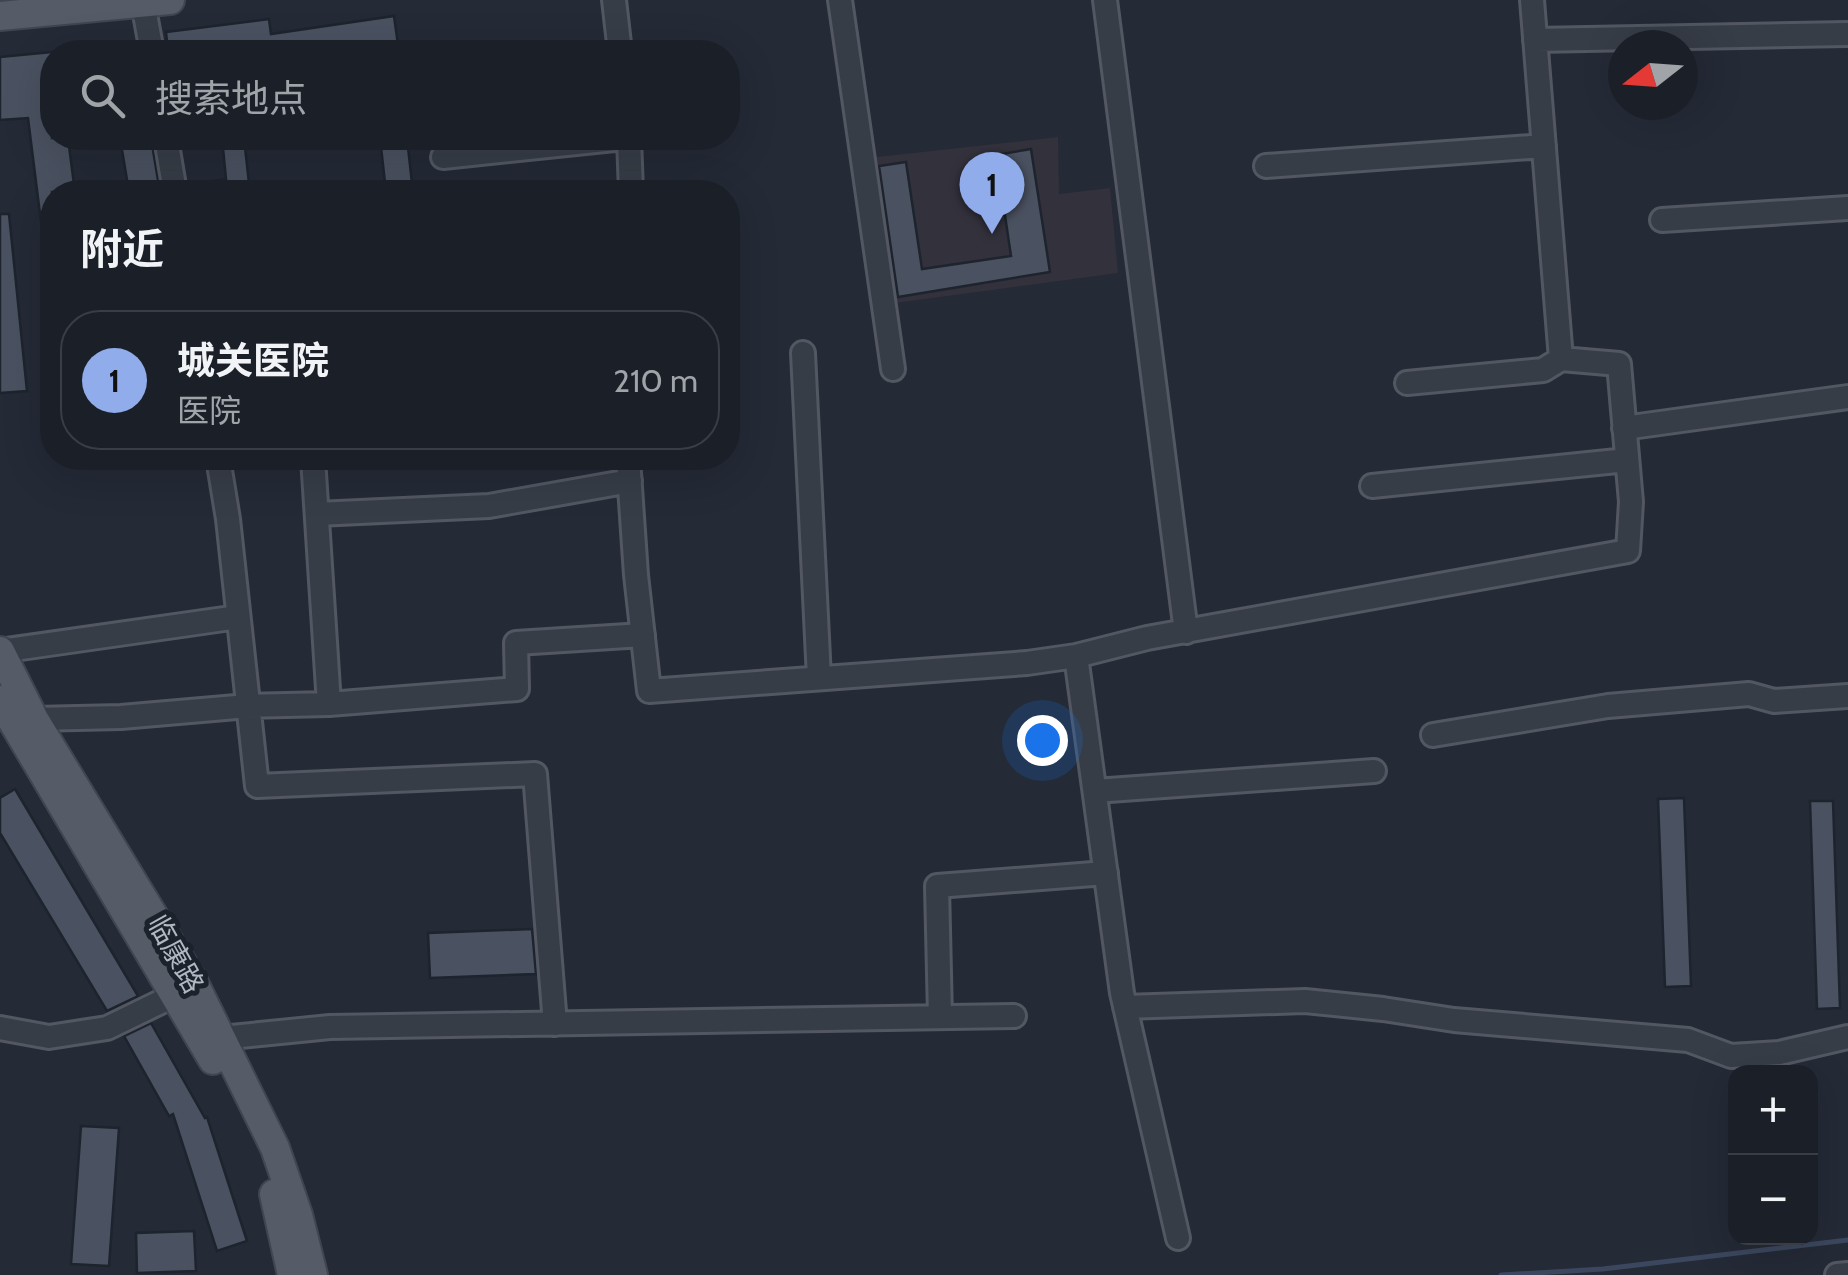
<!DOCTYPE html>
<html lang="zh">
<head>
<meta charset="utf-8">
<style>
	:root { --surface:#1b2028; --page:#282d34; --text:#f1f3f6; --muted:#a0a3a8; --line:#393e45; --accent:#90acea }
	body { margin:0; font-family:Cabin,"Noto Sans SC",sans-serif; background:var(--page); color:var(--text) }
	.controls { position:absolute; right:30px; bottom:30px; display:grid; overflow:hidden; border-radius:20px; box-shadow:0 10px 40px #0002 }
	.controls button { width:90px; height:90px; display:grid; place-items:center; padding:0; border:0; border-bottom:2px solid var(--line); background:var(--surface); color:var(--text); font:50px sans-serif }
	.compass { position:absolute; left:1608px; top:30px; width:90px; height:90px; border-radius:50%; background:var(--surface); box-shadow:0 10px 40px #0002; rotate:253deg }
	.you { position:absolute; left:1042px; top:740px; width:35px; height:35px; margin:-25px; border:8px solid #fff; border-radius:50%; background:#1a73e8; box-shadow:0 0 0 15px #1a73e833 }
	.badge { display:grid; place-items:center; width:65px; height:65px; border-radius:50%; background:var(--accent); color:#111; font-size:32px; font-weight:700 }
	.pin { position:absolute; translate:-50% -82px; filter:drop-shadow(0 2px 5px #0008) }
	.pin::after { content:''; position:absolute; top:52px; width:35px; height:30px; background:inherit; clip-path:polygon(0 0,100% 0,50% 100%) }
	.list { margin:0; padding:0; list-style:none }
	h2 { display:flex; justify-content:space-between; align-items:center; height:130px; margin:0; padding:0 40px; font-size:42px }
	h2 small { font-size:32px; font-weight:400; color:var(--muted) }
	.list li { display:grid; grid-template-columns:65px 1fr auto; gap:30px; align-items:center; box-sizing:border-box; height:140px; margin:0 20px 20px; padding:0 20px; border:2px solid var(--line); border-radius:40px }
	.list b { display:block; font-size:38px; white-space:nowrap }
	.list p { margin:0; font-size:32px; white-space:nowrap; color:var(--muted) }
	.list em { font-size:32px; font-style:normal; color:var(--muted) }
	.icon { flex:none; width:55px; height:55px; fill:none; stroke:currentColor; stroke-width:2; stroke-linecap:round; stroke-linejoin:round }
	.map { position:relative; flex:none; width:1848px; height:1275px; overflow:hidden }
	.search { position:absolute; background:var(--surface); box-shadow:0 10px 40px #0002; left:40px; top:40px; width:700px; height:110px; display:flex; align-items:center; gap:25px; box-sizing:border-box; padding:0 35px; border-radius:40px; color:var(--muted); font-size:38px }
	.panel { position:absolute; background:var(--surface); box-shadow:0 10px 40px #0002; left:40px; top:180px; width:700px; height:290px; border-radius:40px }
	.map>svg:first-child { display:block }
	.medical { fill:#33313c }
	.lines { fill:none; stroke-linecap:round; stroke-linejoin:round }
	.stream { stroke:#3b475e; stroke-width:5 }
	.building { fill:#4a5160; stroke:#1e242e; stroke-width:2.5 }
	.minor-casing { stroke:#525762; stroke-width:28 }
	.major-casing { stroke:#404650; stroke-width:32 }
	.minor { stroke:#373d47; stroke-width:22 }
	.major { stroke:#555b67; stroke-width:28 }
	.labels { text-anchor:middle; stroke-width:10; stroke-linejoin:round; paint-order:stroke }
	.street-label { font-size:28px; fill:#b2b7c3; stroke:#1c222c }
</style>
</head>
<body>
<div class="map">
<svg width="1848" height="1275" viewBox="0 0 1848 1275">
	<rect width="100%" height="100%" fill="#242a36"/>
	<path class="medical" d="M1058 137 1059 194 1110 188 1118 273 880 305 859 159Z"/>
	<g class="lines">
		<path class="stream" d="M1501 1275 1603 1269 1848 1240"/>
	</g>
	<path class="building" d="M394 16 399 52H168L166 32 269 19 271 34Z
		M52 52V138H68L75 192H52V246H44L28 118 0 120V57Z
		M120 138H151L160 192H129Z
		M222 138H244L250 192H213L212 181 226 179Z
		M380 138H407L413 192H386Z
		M1031 149 1050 272 898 297 879 166 906 162 922 269 1011 256 996 155Z
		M0 214H9L27 391 0 393Z
		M15 789 138 996 136 997 107 1011 0 833V798Z
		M1684 798 1691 986 1665 987 1658 799Z
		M1810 801H1833L1840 1008 1817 1009Z
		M532 929 536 974 430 978 428 933Z
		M151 1023 205 1118 207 1117 247 1241 217 1251 173 1114 169 1116 124 1036Z
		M81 1126 119 1128 109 1266 71 1264Z
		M194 1231 196 1271 137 1273 136 1233Z"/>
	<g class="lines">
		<defs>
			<path id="minor" d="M614 0 620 52
				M840 0 893 369
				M1105 0 1186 632
				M143 3 152 52
				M1535 40 1848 34
				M166 138 175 192
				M629 138 631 192
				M443 157 624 138
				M1266 166 1544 146
				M1662 220 1848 208
				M803 353 819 678
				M1407 383 1543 370 1561 359
				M1624 428 1848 397
				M218 458 228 519 257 786 535 774 555 1024
				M313 458 329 704
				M628 458 636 575 649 691 1027 663 1076 656 1147 638 1628 551 1631 502 1619 364 1561 359 1532 0
				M1372 486 1627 460
				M317 514 489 506 630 481
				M0 651 238 617
				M1076 656 1122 993 1178 1238
				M34 719 121 717 248 706 329 704 517 689 516 643 643 635
				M1433 735 1608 706 1749 694 1774 701 1848 696
				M1095 791 1374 771
				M1125 1007 1305 1001 1383 1009 1454 1020 1688 1040 1731 1056 1779 1053 1848 1037
				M940 1017 937 886 1106 873
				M0 1028 49 1037 107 1028 175 995
				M221 1038 330 1027 1014 1016
				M1837 1275 1848 1274"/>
			<path id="major" d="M0 16 170 0
				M0 651 34 719 193 981 275 1148 298 1215 313 1275
				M0 700 213 1060
				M274 1194 292 1275"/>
		</defs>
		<use href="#minor" class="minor-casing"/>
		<use href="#major" class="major-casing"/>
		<use href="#minor" class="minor"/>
		<use href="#major" class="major"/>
	</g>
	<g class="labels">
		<g class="street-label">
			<text transform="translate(176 954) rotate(61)" y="10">临康路</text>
		</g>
	</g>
</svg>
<div class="controls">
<button>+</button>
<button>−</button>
</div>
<svg class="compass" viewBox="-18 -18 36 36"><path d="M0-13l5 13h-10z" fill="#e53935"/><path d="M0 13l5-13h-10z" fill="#a0a3a8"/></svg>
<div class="you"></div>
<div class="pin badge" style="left:992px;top:234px">1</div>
<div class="search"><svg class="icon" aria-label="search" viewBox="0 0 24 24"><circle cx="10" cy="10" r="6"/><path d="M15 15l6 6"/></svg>搜索地点</div>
<section class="panel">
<h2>附近<small></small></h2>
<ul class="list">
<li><span class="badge">1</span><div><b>城关医院</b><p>医院</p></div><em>210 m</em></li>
</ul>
</section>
</div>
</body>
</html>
